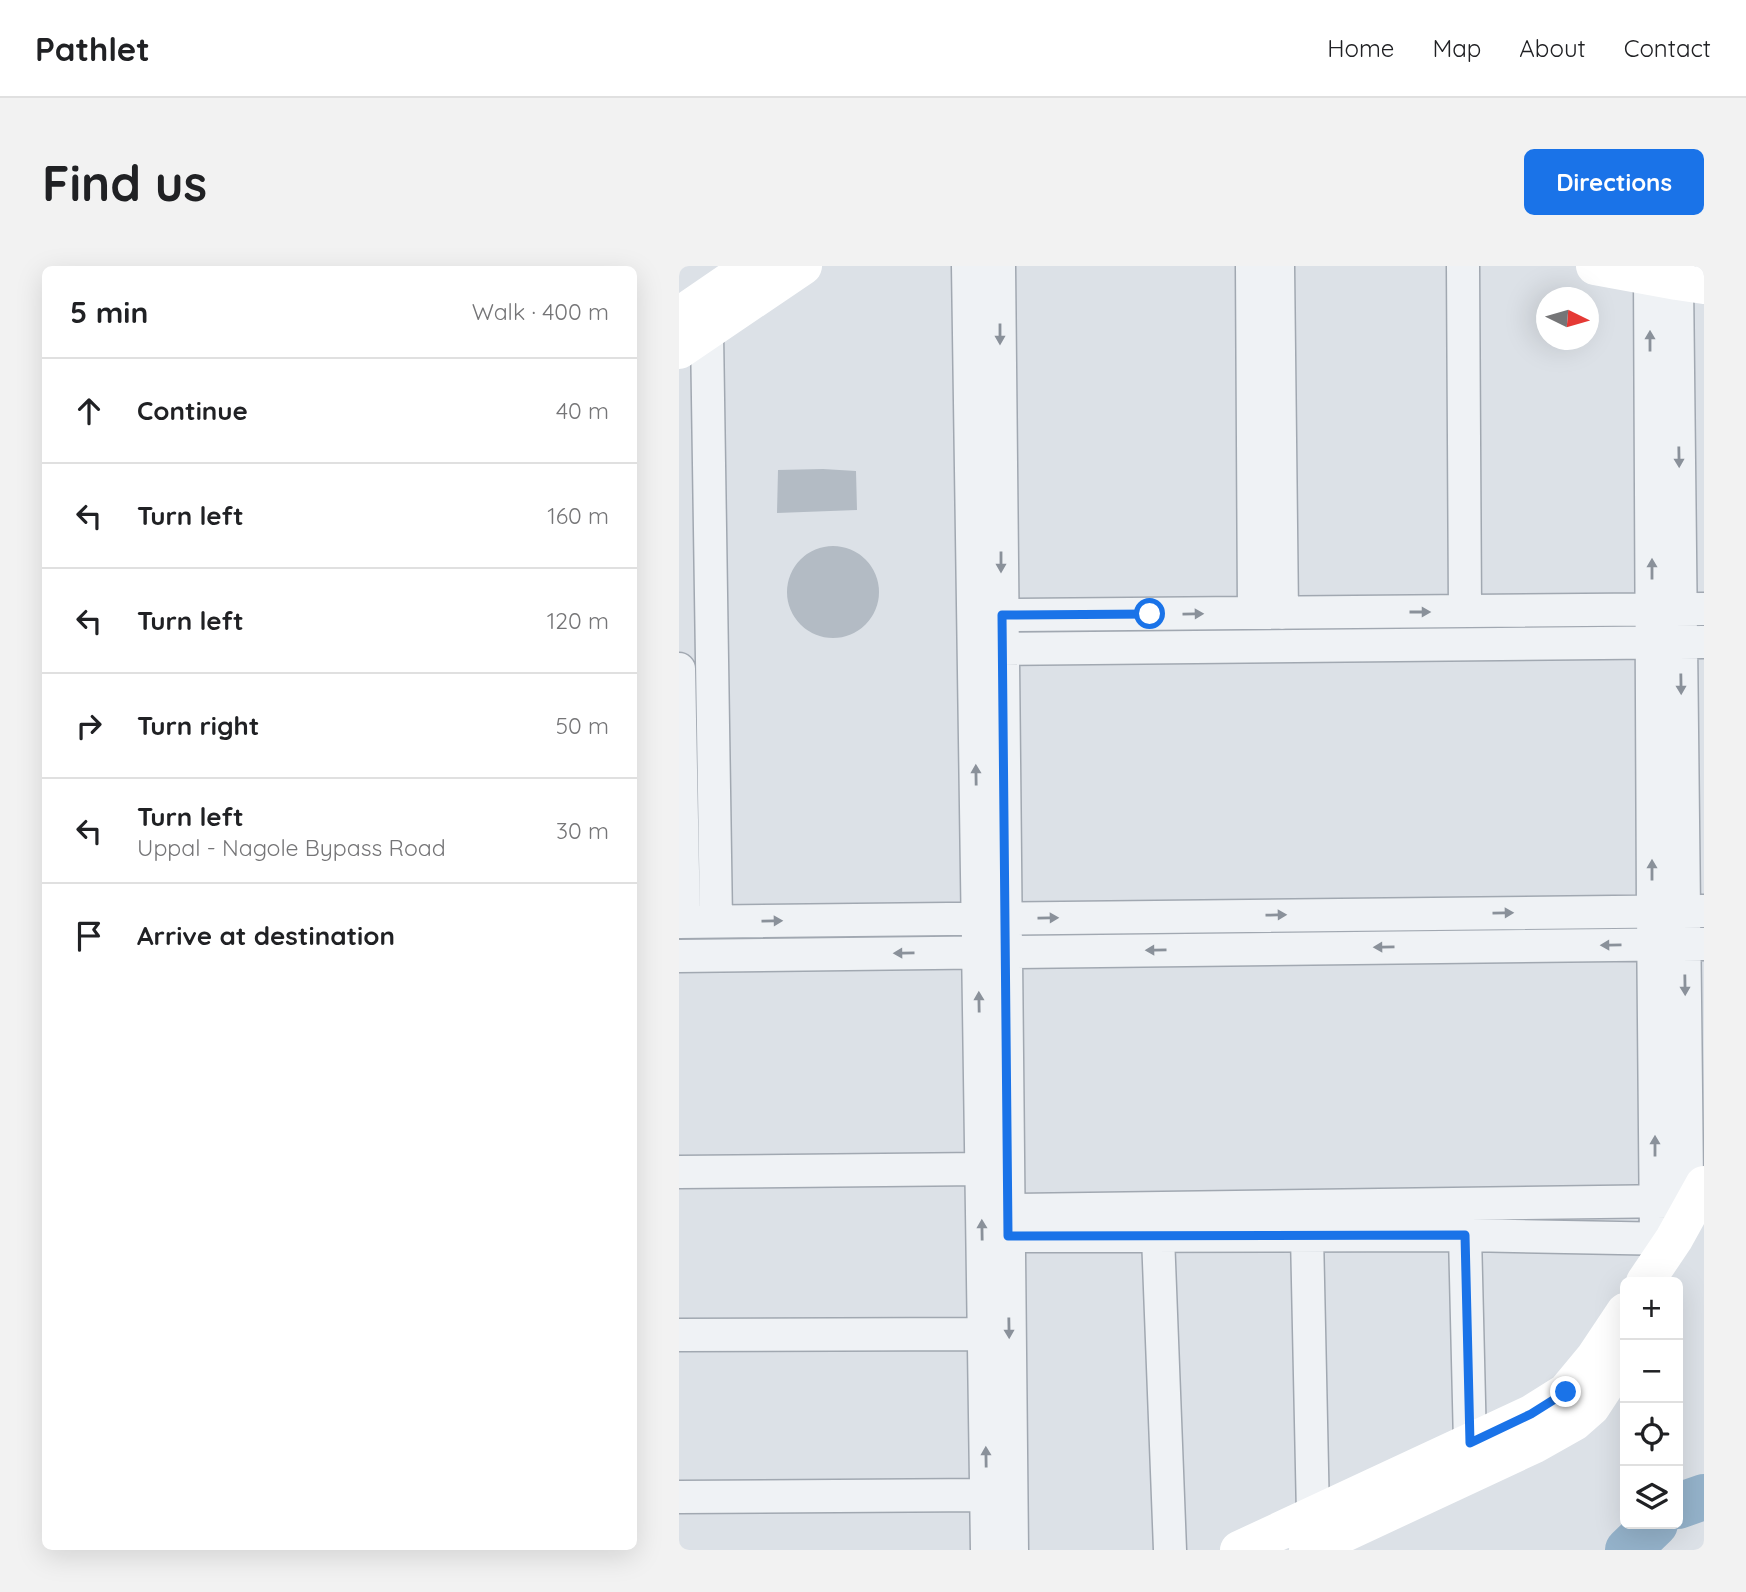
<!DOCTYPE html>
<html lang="en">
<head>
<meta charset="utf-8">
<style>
	:root { --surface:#fff; --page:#f2f2f2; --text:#202124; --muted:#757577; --line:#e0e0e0; --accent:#1a73e8 }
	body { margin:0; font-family:Quicksand,sans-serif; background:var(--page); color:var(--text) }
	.controls { position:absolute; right:21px; bottom:21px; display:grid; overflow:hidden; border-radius:10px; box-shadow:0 7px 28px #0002 }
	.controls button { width:63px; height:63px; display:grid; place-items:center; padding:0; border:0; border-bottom:2px solid var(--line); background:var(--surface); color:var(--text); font:35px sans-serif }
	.compass { position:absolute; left:857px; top:21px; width:63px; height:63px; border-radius:50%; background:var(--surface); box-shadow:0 7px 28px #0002; rotate:95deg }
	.stop { position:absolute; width:21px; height:21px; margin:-16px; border:5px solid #1a73e8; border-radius:50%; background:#fff }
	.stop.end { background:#1a73e8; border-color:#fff; box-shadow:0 2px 7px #0008 }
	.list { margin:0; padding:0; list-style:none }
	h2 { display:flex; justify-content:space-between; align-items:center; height:91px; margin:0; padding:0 28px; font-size:30px }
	h2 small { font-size:23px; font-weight:400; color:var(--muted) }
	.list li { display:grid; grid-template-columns:46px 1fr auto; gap:21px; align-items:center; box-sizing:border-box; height:105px; padding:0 28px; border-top:2px solid var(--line) }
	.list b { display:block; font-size:26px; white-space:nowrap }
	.list p { margin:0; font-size:23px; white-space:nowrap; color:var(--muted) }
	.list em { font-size:23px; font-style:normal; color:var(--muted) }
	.icon { flex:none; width:38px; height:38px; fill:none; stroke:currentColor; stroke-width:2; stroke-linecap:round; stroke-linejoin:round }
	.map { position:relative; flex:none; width:1025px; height:1284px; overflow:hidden; border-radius:10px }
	header { display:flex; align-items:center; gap:42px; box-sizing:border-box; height:98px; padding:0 35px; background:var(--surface); border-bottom:2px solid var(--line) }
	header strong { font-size:33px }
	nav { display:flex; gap:38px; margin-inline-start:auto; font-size:24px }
	.intro { display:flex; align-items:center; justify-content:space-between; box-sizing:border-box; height:168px; padding:0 42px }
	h1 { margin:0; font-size:49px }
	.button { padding:18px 32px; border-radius:10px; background:var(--accent); color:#fff; font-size:24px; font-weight:700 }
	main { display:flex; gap:42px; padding:0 42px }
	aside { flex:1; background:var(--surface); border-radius:10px; box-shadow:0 7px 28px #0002 }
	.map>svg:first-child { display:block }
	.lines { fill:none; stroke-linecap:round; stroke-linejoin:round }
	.river { stroke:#94b2ca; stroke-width:46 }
	.building { fill:#b3bbc4 }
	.street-casing { stroke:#a1a8b1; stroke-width:35 }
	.street { stroke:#eff2f5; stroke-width:32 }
	.secondary { stroke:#fff; stroke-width:38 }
	.oneway { fill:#8a919a }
	.route { stroke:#1a73e8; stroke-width:9 }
</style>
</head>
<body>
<header>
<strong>Pathlet</strong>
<nav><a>Home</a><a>Map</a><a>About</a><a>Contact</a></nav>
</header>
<div class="intro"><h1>Find us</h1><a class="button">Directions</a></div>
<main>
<aside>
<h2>5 min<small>Walk · 400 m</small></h2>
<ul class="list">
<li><svg class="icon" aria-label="ahead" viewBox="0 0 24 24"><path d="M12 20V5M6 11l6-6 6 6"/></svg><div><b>Continue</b></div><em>40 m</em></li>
<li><svg class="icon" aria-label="left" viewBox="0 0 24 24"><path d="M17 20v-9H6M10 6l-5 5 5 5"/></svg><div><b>Turn left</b></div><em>160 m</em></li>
<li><svg class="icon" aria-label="left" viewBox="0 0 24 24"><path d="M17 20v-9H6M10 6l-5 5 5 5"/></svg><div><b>Turn left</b></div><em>120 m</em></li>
<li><svg class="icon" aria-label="right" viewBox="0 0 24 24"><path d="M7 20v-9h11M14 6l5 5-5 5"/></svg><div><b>Turn right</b></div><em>50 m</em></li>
<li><svg class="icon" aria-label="left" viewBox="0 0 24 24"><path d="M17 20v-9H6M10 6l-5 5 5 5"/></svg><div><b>Turn left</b><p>Uppal - Nagole Bypass Road</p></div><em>30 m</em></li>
<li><svg class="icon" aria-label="arrive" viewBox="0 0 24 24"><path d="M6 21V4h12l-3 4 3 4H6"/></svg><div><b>Arrive at destination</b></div></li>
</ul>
</aside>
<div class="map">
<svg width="1025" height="1284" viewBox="0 0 1025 1284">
	<rect width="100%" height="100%" fill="#dce1e7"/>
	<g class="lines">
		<path class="river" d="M999 1240 1025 1231
			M949 1284 976 1258"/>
	</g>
	<path class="building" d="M144 203 177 205 178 244 98 247 99 204Z
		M108 326a46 46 0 1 1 92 0a46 46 0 1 1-92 0Z"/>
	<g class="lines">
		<defs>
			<path id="street" d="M289 0 308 1284
				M320 0 333 1284
				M573 0 575 347
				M599 0 603 347
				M784 0 786 345
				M972 0 971 10 974 645 977 973
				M999 0 998 15 1008 914 1006 934
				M24 47 28 67 37 655
				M323 349 1025 343
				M323 383 1025 376
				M0 403 5 656
				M0 656 1025 645
				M0 690 1025 678
				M0 906 302 903
				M329 944 996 935
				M628 969 634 1249
				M786 969 791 1177
				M329 970 786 969 995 973
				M479 970 491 1284
				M0 1069 305 1068
				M0 1231 307 1229"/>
		</defs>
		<use href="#street" class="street-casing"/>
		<use href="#street" class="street"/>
		<path class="secondary" d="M916 0 998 15 1025 19
			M0 50 73 0
			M0 84 124 0
			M966 1016 995 973 1025 919
			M560 1284 852 1148 887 1126 916 1091 946 1046
			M629 1284 856 1178 895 1156 912 1141 946 1089"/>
	</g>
	<defs><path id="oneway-solid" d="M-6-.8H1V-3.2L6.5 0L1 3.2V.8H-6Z" transform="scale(1.75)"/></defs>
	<g class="oneway">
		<use href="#oneway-solid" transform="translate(321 68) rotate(90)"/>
		<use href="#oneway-solid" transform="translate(971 75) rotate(-90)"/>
		<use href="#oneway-solid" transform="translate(1000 191) rotate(89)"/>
		<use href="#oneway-solid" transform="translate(322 296) rotate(90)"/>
		<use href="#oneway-solid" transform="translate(973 303) rotate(-90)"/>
		<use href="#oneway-solid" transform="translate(741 346)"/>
		<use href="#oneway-solid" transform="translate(514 348) rotate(-1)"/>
		<use href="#oneway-solid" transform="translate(1002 418) rotate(89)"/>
		<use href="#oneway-solid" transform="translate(297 509) rotate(-91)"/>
		<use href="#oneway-solid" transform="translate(973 604) rotate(-90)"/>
		<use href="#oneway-solid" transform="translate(824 647) rotate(-1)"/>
		<use href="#oneway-solid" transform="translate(597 649) rotate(-1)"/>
		<use href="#oneway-solid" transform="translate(369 652) rotate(-1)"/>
		<use href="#oneway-solid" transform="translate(93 655) rotate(-1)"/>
		<use href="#oneway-solid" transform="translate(932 679) rotate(179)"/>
		<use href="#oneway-solid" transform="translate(705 681) rotate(179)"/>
		<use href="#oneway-solid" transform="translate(477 684) rotate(179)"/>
		<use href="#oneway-solid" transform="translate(225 687) rotate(179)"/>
		<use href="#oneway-solid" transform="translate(1006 719) rotate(89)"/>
		<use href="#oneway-solid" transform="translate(300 736) rotate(-91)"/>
		<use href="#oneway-solid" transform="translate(976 880) rotate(-90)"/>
		<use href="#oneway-solid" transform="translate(303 964) rotate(-91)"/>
		<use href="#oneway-solid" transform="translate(330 1062) rotate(89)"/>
		<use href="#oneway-solid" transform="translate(307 1191) rotate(-91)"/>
	</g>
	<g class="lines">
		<path class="route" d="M471 348 323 349 329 970 786 969 791 1177 852 1148 887 1126"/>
	</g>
</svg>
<div class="controls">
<button>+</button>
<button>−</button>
<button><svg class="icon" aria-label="locate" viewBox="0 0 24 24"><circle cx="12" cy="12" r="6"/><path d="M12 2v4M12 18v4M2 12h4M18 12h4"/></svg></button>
<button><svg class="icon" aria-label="layers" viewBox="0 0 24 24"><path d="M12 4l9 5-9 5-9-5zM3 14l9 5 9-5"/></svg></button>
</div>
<svg class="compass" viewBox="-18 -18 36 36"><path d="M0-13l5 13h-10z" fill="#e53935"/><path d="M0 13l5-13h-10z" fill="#757577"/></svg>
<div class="stop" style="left:471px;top:348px"></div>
<div class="stop end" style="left:887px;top:1126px"></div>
</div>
</main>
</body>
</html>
